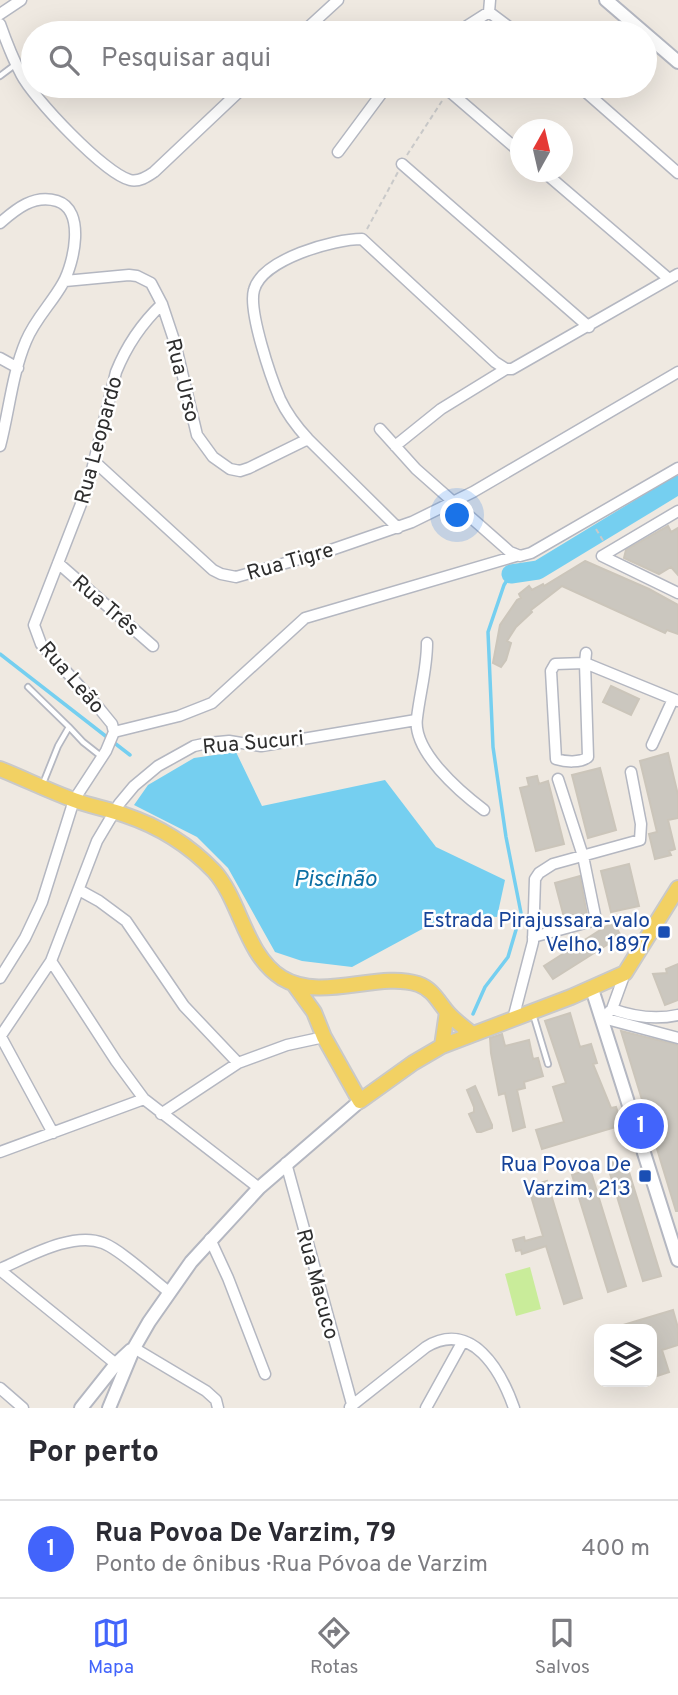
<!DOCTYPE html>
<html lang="pt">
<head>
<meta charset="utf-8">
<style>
	:root { --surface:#fff; --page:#f7f7f7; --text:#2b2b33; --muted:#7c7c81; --line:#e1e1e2; --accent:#4264fb }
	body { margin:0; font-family:Overpass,sans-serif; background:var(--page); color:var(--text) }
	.controls { position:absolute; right:21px; bottom:21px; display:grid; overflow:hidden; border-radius:14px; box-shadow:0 7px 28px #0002 }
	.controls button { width:63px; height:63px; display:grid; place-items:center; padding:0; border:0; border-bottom:2px solid var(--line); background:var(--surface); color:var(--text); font:35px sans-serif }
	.compass { position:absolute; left:510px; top:119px; width:63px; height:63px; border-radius:50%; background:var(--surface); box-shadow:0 7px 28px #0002; rotate:8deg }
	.you { position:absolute; left:458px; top:516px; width:24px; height:24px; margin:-18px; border:5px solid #fff; border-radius:50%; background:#1a73e8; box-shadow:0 0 0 10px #1a73e833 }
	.badge { display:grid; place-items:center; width:46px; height:46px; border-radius:50%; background:var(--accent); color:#fff; font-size:23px; font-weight:700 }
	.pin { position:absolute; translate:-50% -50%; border:4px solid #fff; box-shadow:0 2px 7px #0006 }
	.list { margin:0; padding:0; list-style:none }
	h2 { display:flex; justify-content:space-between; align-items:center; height:91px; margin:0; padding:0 28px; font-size:30px }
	h2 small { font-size:23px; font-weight:400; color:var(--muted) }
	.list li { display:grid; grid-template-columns:46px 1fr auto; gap:21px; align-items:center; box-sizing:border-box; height:98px; padding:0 28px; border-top:2px solid var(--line) }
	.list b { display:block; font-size:26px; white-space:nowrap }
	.list p { margin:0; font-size:23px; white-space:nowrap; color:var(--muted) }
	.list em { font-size:23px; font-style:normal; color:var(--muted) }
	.icon { flex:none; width:38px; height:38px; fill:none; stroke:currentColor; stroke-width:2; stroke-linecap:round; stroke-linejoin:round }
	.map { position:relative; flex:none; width:678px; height:1408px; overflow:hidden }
	.search { position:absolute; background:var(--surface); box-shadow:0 7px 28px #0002; left:21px; right:21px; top:21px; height:77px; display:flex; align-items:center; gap:18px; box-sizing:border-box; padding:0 24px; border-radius:38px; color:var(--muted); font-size:26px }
	.sheet { height:189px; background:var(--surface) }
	nav { display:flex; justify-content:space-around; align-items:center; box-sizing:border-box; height:98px; border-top:2px solid var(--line); background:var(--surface); font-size:19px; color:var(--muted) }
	nav a { display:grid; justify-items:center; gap:4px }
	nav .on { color:var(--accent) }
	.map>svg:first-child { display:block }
	.pitch { fill:#c9ec9a }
	.water { fill:#75cff0 }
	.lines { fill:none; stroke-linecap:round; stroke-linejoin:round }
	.stream { stroke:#75cff0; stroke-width:3.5 }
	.river { stroke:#75cff0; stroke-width:19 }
	.building { fill:#cbc7bf; stroke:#cbc5ba; stroke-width:2 }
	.lane-casing { stroke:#b4b7c1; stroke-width:8 }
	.street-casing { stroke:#b4b7c1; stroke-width:13 }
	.secondary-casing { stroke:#b4b7c1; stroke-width:16 }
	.primary-casing { stroke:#c9c9c9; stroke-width:18 }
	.path { stroke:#c9c9c9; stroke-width:2; stroke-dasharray:5 3.5; stroke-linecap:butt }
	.lane { stroke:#fff; stroke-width:4.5 }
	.street { stroke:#fff; stroke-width:10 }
	.secondary { stroke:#fff; stroke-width:12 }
	.primary { stroke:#f2d163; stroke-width:14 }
	.transit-dot { fill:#1a4fb4; stroke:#fff; stroke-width:2.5 }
	.labels { text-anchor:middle; stroke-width:5; stroke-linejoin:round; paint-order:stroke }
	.street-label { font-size:21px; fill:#2e2e2e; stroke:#fff }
	.transit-label { font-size:21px; fill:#164399; stroke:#fff; text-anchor:end }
	.water-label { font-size:23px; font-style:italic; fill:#0d6fa3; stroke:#fff }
</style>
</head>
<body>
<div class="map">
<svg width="678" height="1408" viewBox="0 0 678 1408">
	<rect width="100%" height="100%" fill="#efe9e1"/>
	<path class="pitch" d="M530 1267 541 1309 516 1316 505 1274Z"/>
	<path class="water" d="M236 752 262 806 385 780 436 847 505 880 497 917 450 914 352 967 302 961 275 952 228 868 197 837 134 805 148 785 194 758Z"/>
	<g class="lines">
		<path class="stream" d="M0 654 130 755
			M473 1014 485 987 508 957 521 913 506 837 493 747 488 632 504 585 511 574"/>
		<path class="river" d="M511 574 538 570 678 485"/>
	</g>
	<path class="building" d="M668 526 671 532 678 528V575L671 567 659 574 624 558 626 550Z
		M585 561 649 589 678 605V634L667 630 665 633 562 586 531 610 532 612 516 627 507 641 511 643 506 660 501 667 493 663 500 625 517 600 521 598 519 594 529 586 532 590 543 584 544 586Z
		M611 686 639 699 631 715 603 702Z
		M668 753 678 795V818L668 820 675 849 669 851 671 855 655 859 649 834 657 832 640 761Z
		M600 768 616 830 588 838 572 775Z
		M537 776 539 784 548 781 564 844 536 851 520 788 529 786 527 778Z
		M629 864 639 906 611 912 601 871Z
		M580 876 587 915 565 921 555 883Z
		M613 922 621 936 553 979 544 966Z
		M678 964V1000L665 1005 653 974 667 973 666 969Z
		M570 1013 580 1047 591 1044 597 1063 593 1064 611 1108 616 1107 622 1125 542 1149 536 1130 564 1122 553 1087 566 1083 545 1021Z
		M621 1031 678 1045V1211H676Z
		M502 1034 505 1046 529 1040 533 1059 538 1058 543 1076 524 1082 525 1088 517 1090 525 1127 513 1131 505 1093 499 1095 491 1053 490 1038Z
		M475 1086 492 1125V1128L481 1132H477L469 1114 474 1112V1107L467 1090Z
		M625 1159 661 1276 643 1281 607 1164Z
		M590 1169 626 1286 608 1292 572 1175Z
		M547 1181 582 1298 564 1304 546 1246 522 1254 521 1250 516 1251 513 1240 524 1237 525 1241 543 1236 528 1186Z
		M673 1310 678 1328V1345L662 1350 669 1372 657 1376 655 1372 652 1373V1329H617L616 1327Z"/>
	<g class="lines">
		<defs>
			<path id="lane" d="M0 76 16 64
				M28 687 69 727
				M42 786 58 746 69 727 83 742 102 757
				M533 1014 548 1064"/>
			<path id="street" d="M489 12 517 33
				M0 14 21 0
				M0 24C6 41 13 59 21 74 33 98 105 174 130 180 139 182 147 177 154 172L245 86
				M302 33 338 0
				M456 33 489 12 490 0
				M579 86 678 173
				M449 91 520 152
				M338 152 387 86
				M402 164 589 327
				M544 172 669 279
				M0 223C16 209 34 194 57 201 86 210 74 263 63 283 52 303 35 319 26 341 12 374 9 412 0 446
				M65 281 129 275 137 276 151 283 162 304 175 343 197 435 213 457 230 469 240 471 249 468 308 439
				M0 358 18 368
				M380 429 416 469 510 552 520 556 531 553 678 468
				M395 446 441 409 506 369
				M95 462 213 570 221 574 236 577 328 551 412 522 473 492 678 372
				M398 528 308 439C297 427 287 414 280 399 271 378 248 311 254 290 262 259 334 239 362 239L495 362 506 369H512L678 274
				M602 556 678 511
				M602 556 678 593
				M58 563 153 646
				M427 643C427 669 420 692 417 718 412 751 460 792 484 810
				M586 653 585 663 588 757C580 763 566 762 556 759L551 671 555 664 585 663 678 701
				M114 732 179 716 212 703 305 618 516 556
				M652 745 673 699
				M79 890 99 901 126 921 184 1006 238 1063
				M533 937 596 920 583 856 558 779
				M51 961 116 1061 144 1099 259 1188
				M625 973 612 1009 603 1018 678 1038
				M0 978 25 938 42 902 74 800 106 751 114 732 112 724 94 702 41 644 34 625 88 486 116 372C126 347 142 323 162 304
				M612 1009C634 1017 655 1020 678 1015
				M513 1019 533 942 535 879 539 873 553 864 640 840 641 824 631 772
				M0 1037 51 961 97 841 119 804 134 786 158 766 194 746 208 743 229 741 261 746 416 720
				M1 1037 53 1133
				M161 1114 238 1063 287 1045 324 1037
				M0 1152 144 1099
				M286 1163 352 1404
				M210 1239 228 1278 265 1374
				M0 1269C28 1257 73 1231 103 1243 121 1250 152 1279 169 1292
				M0 1270 116 1364
				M134 1348 206 1391 216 1400 218 1408
				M0 1388 23 1408
				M350 1407 426 1347C472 1319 501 1371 514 1408
				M426 1408 463 1341"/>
			<path id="secondary" d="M606 0 678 62
				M592 989 678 1260
				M81 1408 116 1364 131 1350
				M109 1408 134 1348 149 1322 191 1262 259 1188 360 1101"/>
			<path id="primary" d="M0 769C25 779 49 791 74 800 90 806 108 809 125 815 158 826 189 845 214 871 241 901 245 955 282 978 321 1002 379 971 418 984 433 989 439 1003 448 1013 455 1021 464 1027 472 1034
				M293 983 314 1012 324 1037 360 1101 413 1063 442 1046 571 997 625 973 678 888
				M442 1046 447 1012"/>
		</defs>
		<use href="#lane" class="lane-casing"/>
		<use href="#street" class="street-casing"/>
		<use href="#secondary" class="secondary-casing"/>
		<use href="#primary" class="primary-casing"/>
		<path class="path" d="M407 155 442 101
			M367 229 398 172
			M596 529 604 542"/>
		<use href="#lane" class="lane"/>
		<use href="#street" class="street"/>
		<use href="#secondary" class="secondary"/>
		<use href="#primary" class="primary"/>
	</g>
	<g class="transit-dot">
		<rect x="657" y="925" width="14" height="14" rx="3.5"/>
		<rect x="638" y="1169" width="14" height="14" rx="3.5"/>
	</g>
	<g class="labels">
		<g class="street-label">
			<text transform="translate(183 380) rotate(76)" y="7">Rua Urso</text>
			<text transform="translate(98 440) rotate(-75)" y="7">Rua Leopardo</text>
			<text transform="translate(290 561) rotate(-16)" y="7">Rua Tigre</text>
			<text transform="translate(106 605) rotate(41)" y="7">Rua Três</text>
			<text transform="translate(72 677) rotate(49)" y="7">Rua Leão</text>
			<text transform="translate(253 742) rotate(-5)" y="7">Rua Sucuri</text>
			<text transform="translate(318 1284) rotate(75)" y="7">Rua Macuco</text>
		</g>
		<g class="transit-label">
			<text x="650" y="927">Estrada Pirajussara-valo<tspan x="650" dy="24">Velho, 1897</tspan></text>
			<text x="631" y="1171">Rua Povoa De<tspan x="631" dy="24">Varzim, 213</tspan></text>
		</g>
		<g class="water-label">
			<text x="335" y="886">Piscinão</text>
		</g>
	</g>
</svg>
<div class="controls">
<button><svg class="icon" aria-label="layers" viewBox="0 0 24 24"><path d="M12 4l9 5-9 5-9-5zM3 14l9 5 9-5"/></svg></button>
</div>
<svg class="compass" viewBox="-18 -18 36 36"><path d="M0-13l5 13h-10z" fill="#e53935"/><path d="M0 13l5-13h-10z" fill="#7c7c81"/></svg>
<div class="you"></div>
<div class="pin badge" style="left:641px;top:1126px">1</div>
<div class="search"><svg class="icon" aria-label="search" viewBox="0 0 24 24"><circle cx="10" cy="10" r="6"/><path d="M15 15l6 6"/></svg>Pesquisar aqui</div>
</div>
<section class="sheet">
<h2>Por perto<small></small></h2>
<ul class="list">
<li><span class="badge">1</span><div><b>Rua Povoa De Varzim, 79</b><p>Ponto de ônibus · Rua Póvoa de Varzim</p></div><em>400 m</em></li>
</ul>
</section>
<nav>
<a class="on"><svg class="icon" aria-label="map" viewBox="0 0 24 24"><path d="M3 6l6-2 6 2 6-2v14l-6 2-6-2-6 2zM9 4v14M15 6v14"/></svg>Mapa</a>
<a><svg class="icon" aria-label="directions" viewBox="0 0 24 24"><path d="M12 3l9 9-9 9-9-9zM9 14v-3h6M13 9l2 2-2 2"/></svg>Rotas</a>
<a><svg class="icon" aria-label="saved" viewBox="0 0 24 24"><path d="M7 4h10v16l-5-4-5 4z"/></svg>Salvos</a>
</nav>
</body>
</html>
